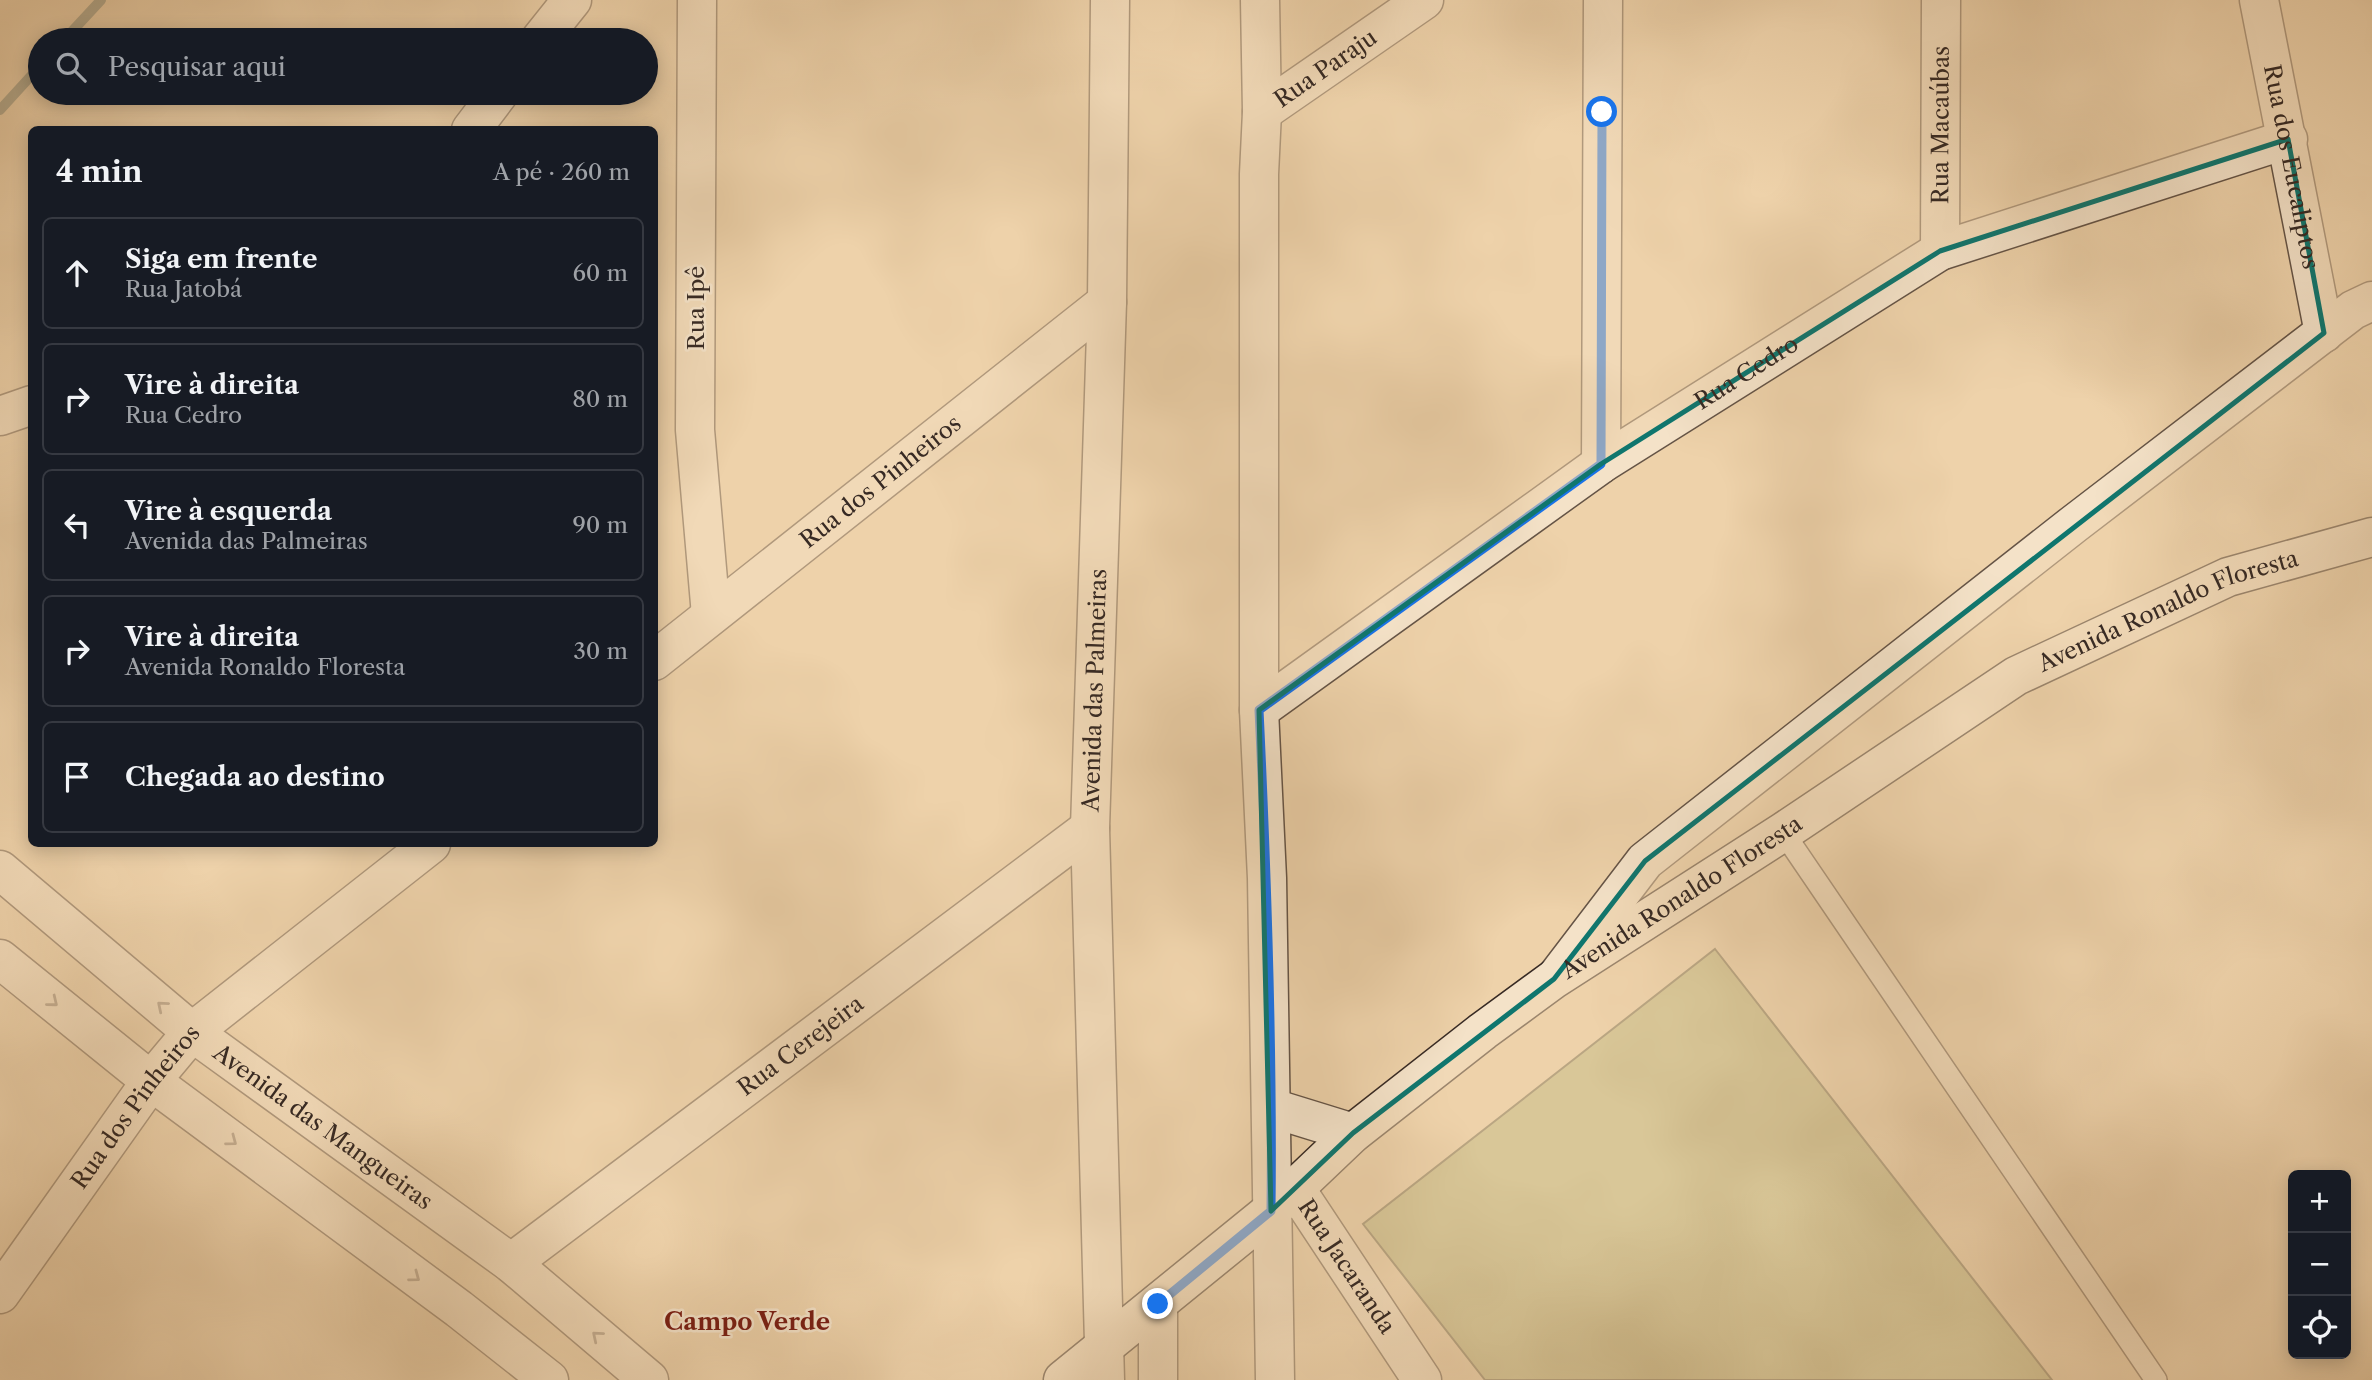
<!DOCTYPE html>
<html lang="pt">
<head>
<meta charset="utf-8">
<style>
	:root { --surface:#171b24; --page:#242831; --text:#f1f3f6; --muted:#9ea1a6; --line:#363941 }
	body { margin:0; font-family:"Libre Caslon Text",serif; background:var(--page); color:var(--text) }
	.controls { position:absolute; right:21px; bottom:21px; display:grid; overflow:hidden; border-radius:10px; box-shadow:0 4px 18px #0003 }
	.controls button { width:63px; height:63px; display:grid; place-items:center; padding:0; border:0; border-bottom:2px solid var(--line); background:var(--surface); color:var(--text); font:35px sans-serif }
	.stop { position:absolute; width:21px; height:21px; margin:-16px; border:5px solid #1a73e8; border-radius:50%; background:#fff }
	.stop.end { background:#1a73e8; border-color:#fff; box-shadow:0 2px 7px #0008 }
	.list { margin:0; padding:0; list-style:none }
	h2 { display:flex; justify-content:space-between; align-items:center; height:91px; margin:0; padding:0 28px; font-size:30px }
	h2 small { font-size:23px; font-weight:400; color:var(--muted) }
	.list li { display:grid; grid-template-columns:46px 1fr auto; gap:21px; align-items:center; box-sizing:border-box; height:112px; margin:0 14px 14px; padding:0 14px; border:2px solid var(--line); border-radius:10px }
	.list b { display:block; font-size:26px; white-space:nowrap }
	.list p { margin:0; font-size:23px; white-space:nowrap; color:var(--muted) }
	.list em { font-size:23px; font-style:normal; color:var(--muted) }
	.icon { flex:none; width:38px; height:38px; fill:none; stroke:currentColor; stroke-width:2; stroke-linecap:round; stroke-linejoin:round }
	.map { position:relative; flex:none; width:2372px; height:1380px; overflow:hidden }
	.search { position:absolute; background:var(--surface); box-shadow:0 4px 18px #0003; left:28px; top:28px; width:630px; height:77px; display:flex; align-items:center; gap:18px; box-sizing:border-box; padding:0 24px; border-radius:38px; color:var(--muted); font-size:26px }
	.panel { position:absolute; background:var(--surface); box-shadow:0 4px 18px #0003; left:28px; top:126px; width:630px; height:721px; border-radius:10px }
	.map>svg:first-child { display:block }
	.green { fill:#bfba84; stroke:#7b7254; stroke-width:2 }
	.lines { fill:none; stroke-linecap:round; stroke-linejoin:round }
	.stream { stroke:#727f71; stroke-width:10 }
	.lane-casing { stroke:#655446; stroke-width:24 }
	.street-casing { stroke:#655446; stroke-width:41 }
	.secondary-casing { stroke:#372a24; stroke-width:41 }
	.lane { stroke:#f4e2c8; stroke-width:21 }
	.street { stroke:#f4e2c8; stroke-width:38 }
	.secondary { stroke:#f4e2c8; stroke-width:38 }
	.oneway { stroke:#968676 }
	.route { stroke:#1a73e8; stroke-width:9 }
	.marked { fill:none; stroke:#0f766e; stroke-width:5; stroke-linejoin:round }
	.labels { text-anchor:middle; stroke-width:5; stroke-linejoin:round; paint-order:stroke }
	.street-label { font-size:23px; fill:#372a24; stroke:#f4e2c8 }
	.neighbourhood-label { font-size:24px; font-weight:bold; fill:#7a1f14; stroke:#f4e2c8 }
</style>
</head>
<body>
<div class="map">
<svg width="2372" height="1380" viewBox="0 0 2372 1380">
	<rect width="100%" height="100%" fill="#eed2aa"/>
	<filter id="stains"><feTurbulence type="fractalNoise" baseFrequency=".00286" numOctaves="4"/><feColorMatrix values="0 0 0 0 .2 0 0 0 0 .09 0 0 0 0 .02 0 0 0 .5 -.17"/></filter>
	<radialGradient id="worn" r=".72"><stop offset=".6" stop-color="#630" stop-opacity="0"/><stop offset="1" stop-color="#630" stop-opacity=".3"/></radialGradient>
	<path class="green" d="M1715 949 2052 1380H1485L1363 1224Z"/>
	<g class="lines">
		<path class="stream" d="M64 40 101 0
			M0 110 40 66"/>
		<defs>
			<path id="lane" d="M1783 832 2156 1380"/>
			<g id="street">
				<path d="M697 0 695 430 711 615"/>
				<path d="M1260 0 1262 112 1259 174V710L1267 878 1275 1380"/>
				<path id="s1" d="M2259 0 2324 333"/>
				<path d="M540 40 572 0"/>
				<path id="s2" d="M1262 112 1424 0"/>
				<path d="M471 130 499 93"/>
				<path id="s3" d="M1940 251 1941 0"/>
				<path d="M0 416 32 405"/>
				<path d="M1601 464 1603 0"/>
				<path id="s4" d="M654 661 1107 302"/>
				<path id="s5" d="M1259 710 1601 464 1940 251 2288 139"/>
				<path id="s6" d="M0 870 192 1032 511 1263 649 1380"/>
				<path d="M0 959 151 1081 459 1309 549 1380"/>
				<path d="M1558 975 1645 861 2074 524 2353 310 2372 301"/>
				<path d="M1272 1108 1353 1133"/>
				<path id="s7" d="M1295 1188 1422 1380"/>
				<path id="s8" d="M511 1263 1090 828"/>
				<path id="s9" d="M0 1294 151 1081 192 1032 431 844"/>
				<path d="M1158 1304V1380"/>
				<path id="s10" d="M1105 1380 1090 828 1107 302 1110 0"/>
			</g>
			<g id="secondary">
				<path id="s11" d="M1063 1380 1271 1211 1353 1133 1483 1031 1554 979 1783 832 2016 676 2228 577 2372 537"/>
			</g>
		</defs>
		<use href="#lane" class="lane-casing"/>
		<use href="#street" class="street-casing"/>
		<use href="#secondary" class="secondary-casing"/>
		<use href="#lane" class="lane"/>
		<use href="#street" class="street"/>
		<use href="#secondary" class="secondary"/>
	</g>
	<defs><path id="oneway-chevron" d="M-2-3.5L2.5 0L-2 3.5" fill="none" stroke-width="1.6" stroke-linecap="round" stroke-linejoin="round" transform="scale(1.75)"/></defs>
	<g class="oneway">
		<use href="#oneway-chevron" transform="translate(53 1002) rotate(39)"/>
		<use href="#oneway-chevron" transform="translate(162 1006) rotate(-140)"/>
		<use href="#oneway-chevron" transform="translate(232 1141) rotate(37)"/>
		<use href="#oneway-chevron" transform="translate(415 1277) rotate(37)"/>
		<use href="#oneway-chevron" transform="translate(597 1336) rotate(-140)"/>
	</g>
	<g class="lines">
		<path class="route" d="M1158 1304 1271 1211C1273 1044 1267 877 1259 710L1601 464 1602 112"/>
	</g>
	<path d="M0 0H2372V1380H0ZM2288 139 2324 333 1645 861 1554 979 1353 1133 1271 1211 1259 710 1601 464 1940 251Z" fill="#eed2aa" fill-opacity=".55" fill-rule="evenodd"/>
	<path class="marked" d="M2288 139 2324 333 1645 861 1554 979 1353 1133 1271 1211 1259 710 1601 464 1940 251Z"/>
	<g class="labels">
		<g class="street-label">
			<text dy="8" stroke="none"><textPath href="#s2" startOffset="77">Rua Paraju</textPath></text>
			<text dy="8" stroke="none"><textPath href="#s3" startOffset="126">Rua Macaúbas</textPath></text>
			<text dy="8" stroke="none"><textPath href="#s1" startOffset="170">Rua dos Eucaliptos</textPath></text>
			<text transform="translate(696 308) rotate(-90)" y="8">Rua Ipê</text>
			<text dy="8" stroke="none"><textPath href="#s5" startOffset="593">Rua Cedro</textPath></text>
			<text dy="8" stroke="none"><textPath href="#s4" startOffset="289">Rua dos Pinheiros</textPath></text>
			<text dy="8" stroke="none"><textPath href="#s11" startOffset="1353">Avenida Ronaldo Floresta</textPath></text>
			<text dy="8" stroke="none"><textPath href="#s10" startOffset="690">Avenida das Palmeiras</textPath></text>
			<text dy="8" stroke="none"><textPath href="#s11" startOffset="786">Avenida Ronaldo Floresta</textPath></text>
			<text dy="8" stroke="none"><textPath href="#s8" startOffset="362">Rua Cerejeira</textPath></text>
			<text dy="8" stroke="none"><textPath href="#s9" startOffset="231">Rua dos Pinheiros</textPath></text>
			<text dy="8" stroke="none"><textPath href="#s6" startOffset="413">Avenida das Mangueiras</textPath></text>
			<text dy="8" stroke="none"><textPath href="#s7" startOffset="94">Rua Jacaranda</textPath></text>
		</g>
		<g class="neighbourhood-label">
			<text x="747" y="1330">Campo Verde</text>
		</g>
	</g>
	<rect width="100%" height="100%" filter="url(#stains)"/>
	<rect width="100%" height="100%" fill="url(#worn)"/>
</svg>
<div class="controls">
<button>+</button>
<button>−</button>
<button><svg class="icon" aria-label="locate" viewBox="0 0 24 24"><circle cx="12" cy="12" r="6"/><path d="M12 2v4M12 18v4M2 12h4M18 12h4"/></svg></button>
</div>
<div class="stop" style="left:1602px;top:112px"></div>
<div class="stop end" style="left:1158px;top:1304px"></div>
<div class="search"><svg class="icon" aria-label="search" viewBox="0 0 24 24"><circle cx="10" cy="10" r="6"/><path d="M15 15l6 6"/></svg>Pesquisar aqui</div>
<section class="panel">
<h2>4 min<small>A pé · 260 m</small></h2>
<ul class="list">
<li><svg class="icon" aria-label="ahead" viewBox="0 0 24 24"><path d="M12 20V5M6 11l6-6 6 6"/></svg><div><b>Siga em frente</b><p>Rua Jatobá</p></div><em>60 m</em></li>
<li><svg class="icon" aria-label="right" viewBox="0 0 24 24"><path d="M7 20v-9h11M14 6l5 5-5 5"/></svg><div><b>Vire à direita</b><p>Rua Cedro</p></div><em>80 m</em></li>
<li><svg class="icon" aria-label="left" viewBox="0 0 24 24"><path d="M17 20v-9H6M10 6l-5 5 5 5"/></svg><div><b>Vire à esquerda</b><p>Avenida das Palmeiras</p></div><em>90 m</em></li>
<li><svg class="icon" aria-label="right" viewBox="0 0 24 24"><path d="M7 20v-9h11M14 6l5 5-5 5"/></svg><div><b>Vire à direita</b><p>Avenida Ronaldo Floresta</p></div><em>30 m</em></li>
<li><svg class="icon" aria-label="arrive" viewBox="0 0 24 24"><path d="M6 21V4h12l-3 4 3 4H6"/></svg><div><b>Chegada ao destino</b></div></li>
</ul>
</section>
</div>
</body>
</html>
